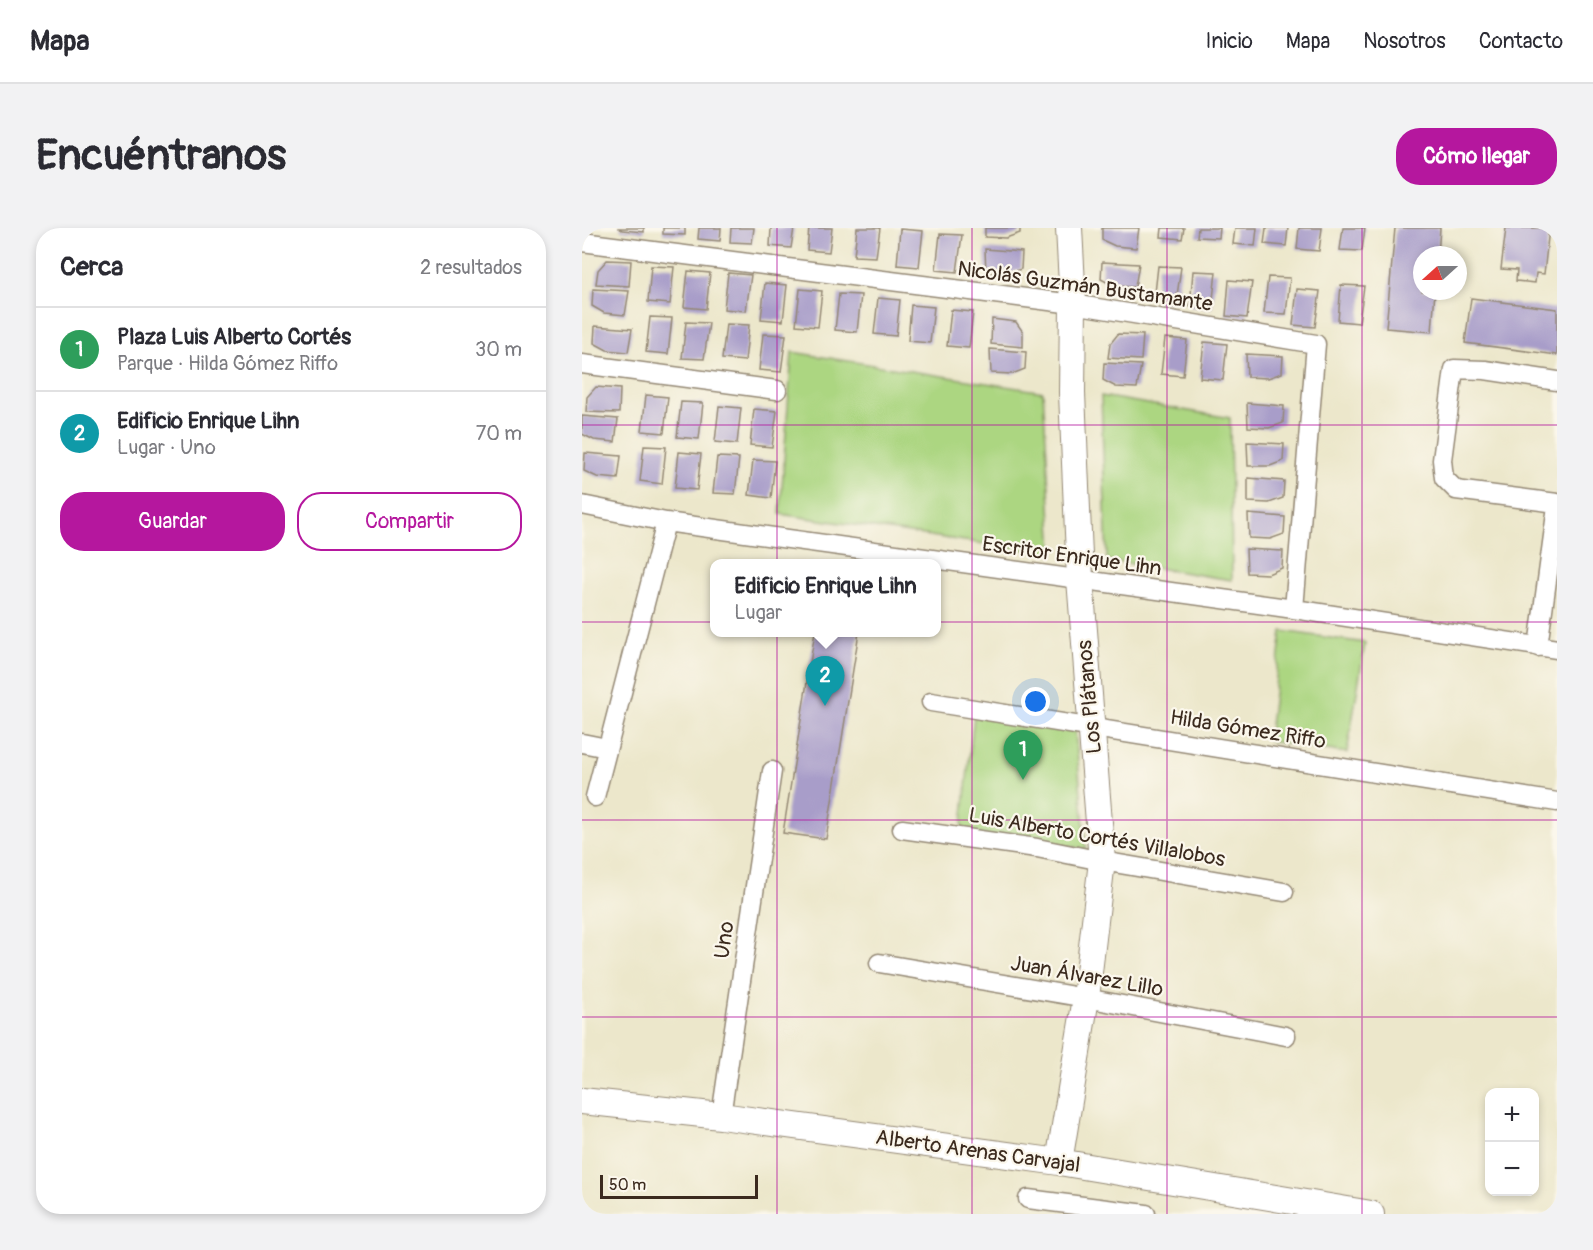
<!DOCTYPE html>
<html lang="es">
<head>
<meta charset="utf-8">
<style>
	:root { --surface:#fff; --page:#f2f2f3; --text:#2b2b33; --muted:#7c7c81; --line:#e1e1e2; --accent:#b5179e }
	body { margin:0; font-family:Pangolin,sans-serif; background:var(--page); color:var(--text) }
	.controls { position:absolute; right:18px; bottom:18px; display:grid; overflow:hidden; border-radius:12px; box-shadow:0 3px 9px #0003 }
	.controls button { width:54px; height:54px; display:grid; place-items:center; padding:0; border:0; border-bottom:2px solid var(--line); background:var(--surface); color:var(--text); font:30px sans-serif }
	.compass { position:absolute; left:831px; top:18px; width:54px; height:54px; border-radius:50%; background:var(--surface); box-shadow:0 3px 9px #0003; rotate:249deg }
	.scale { position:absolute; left:18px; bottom:15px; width:158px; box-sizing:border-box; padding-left:6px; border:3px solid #3b2a1e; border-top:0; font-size:16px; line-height:21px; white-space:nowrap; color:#3b2a1e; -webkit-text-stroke:4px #fbf7ec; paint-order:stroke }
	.you { position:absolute; left:454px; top:474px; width:21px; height:21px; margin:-15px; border:4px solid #fff; border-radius:50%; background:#1a73e8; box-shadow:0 0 0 9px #1a73e833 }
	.badge { display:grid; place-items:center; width:39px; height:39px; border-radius:50%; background:var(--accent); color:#fff; font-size:20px; font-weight:700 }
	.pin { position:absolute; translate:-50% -50px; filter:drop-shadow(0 2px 3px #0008) }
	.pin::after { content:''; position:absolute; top:32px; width:21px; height:18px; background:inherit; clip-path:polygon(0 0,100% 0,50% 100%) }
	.popup { position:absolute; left:128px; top:331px; width:231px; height:78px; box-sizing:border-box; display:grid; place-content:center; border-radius:12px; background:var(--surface); filter:drop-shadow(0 2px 4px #0005); font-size:20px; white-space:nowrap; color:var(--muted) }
	.popup b { font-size:22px; color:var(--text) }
	.popup::after { content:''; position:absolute; left:50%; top:100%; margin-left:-12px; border:12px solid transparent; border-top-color:var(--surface) }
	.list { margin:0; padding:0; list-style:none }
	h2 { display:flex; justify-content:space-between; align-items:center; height:78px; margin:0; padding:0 24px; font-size:26px }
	h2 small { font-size:20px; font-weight:400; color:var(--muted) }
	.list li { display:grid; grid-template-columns:39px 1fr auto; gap:18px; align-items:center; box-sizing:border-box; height:84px; padding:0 24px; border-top:2px solid var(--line) }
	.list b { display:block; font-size:22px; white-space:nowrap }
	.list p { margin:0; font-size:20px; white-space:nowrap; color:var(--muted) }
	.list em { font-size:20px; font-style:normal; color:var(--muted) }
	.actions { display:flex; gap:12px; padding:18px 24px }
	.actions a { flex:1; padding:14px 0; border:2px solid var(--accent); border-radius:24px; text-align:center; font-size:21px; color:var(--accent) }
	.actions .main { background:var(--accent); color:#fff }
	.map { position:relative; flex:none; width:975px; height:986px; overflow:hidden; border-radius:24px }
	header { display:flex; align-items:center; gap:36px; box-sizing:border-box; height:84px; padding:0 30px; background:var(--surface); border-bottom:2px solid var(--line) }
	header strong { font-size:28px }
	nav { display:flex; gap:33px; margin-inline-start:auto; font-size:21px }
	.intro { display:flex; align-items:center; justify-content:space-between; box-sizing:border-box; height:144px; padding:0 36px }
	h1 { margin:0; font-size:42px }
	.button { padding:15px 27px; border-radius:24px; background:var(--accent); color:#fff; font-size:21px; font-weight:700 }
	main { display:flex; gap:36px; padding:0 36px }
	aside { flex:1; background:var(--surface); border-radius:24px; box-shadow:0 3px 9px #0003 }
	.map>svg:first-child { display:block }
	.green { fill:#acd681; stroke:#748050; stroke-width:1.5 }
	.building { fill:#a89dc9 }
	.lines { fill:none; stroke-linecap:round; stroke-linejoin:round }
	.street-casing { stroke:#948874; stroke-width:21 }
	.secondary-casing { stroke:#948874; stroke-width:28 }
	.street { stroke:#fff; stroke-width:18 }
	.secondary { stroke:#fff; stroke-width:26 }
	.grid { fill:none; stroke:#b5179e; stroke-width:1.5; stroke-opacity:0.55 }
	.labels { text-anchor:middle; stroke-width:4.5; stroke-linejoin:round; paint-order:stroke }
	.street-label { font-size:21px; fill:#3b2a1e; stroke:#fbf7ec }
</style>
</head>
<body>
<header>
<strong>Mapa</strong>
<nav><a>Inicio</a><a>Mapa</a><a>Nosotros</a><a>Contacto</a></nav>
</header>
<div class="intro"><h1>Encuéntranos</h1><a class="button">Cómo llegar</a></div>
<main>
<aside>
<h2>Cerca<small>2 resultados</small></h2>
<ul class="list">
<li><span class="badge" style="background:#2e9e5b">1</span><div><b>Plaza Luis Alberto Cortés</b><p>Parque · Hilda Gómez Riffo</p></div><em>30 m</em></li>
<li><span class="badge" style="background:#0f9aa8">2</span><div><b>Edificio Enrique Lihn</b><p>Lugar · Uno</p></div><em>70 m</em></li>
</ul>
<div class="actions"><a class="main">Guardar</a><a>Compartir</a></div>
</aside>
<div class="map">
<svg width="975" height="986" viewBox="0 0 975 986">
	<rect width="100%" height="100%" fill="#fbf7ec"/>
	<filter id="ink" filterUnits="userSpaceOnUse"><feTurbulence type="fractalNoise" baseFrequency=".0167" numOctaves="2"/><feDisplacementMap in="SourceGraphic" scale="12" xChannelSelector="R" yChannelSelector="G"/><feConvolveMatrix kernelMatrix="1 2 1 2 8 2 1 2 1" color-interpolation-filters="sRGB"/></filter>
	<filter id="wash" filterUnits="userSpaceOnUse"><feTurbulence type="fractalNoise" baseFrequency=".008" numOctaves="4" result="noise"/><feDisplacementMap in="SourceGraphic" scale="24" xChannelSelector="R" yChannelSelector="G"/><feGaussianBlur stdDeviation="1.35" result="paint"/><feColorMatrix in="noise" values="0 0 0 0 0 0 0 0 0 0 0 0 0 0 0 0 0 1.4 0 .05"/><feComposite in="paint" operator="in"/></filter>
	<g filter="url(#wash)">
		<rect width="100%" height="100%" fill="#ece7cb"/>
		<path class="green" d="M210 124 461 164 471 326 198 286Z
			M519 168 648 190 650 352 525 332Z
			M700 403 783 415 765 525 686 513Z
			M392 488 493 501 504 621 379 604Z"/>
		<g id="blocks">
			<path class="building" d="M37 0H62V4L40 2Z
				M81 0H103V7L81 6Z
				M117 0H139L138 13 116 11Z
				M149 0H172L170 15 148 14Z
				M189 0H212L209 20 188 18Z
				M227 0H250L247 24 225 22Z
				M275 0H298L294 29 272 28Z
				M403 0H438V5L424 10 403 9Z
				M520 0H557L554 20 533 18 520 12Z
				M580 0H602L600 11 579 9Z
				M616 0H638L637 10 615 9Z
				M653 0H675L673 18 651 16Z
				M684 0H706L704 18 682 16Z
				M717 0H740L737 23 715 21Z
				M761 0H783L780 23 758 22Z
				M813 0H858L856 27H840V63H853L850 104 804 100Z
				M924 0H967L962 46 954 45 953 55 934 53 935 42 919 41Z
				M318 1 341 3 337 39 315 37Z
				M358 6 380 7 375 44 354 42Z
				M403 21 440 24 439 41 425 46 404 45Z
				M25 32 49 33 47 58 14 56 16 42Z
				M520 34 557 36 553 59 532 58 519 51Z
				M69 38 92 39 88 76 66 74Z
				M576 38 599 39 594 75 572 74Z
				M106 43 128 45 124 81 102 79Z
				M611 43 634 44 630 80 608 79Z
				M146 45 169 47 164 83 142 81Z
				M686 49 708 50 704 86 682 85Z
				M647 52 670 54 665 90 644 88Z
				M183 55 205 57 201 93 179 91Z
				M759 57 782 58 777 95 756 93Z
				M11 61 47 63 43 87 22 85 10 78Z
				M218 61 240 63 236 99 214 97Z
				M715 61 738 63 733 99 711 97Z
				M257 66 279 67 275 104 253 102Z
				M296 70 318 72 314 108 292 106Z
				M889 70 975 81V127L883 115Z
				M329 77 352 79 348 115 326 113Z
				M369 82 391 84 387 120 365 118Z
				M68 89 90 90 86 126 64 124Z
				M410 91 434 94 441 104V119L409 116Z
				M104 94 127 95 122 131 100 130Z
				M144 96 167 97 163 133 140 131Z
				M13 98 50 101 46 124 25 122 12 115Z
				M181 106 204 107 199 144 177 142Z
				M536 106 561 107 559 132 526 130 528 116Z
				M583 110 605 112 601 148 579 146Z
				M622 114 645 116 641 152 618 150Z
				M408 121 444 124 443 141 430 146 409 145Z
				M664 126 701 128 700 145 686 150 665 149Z
				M522 135 559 137 555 160 534 159 521 152Z
				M14 159 38 161 37 185 4 184 5 169Z
				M64 167 86 169 82 205 60 203Z
				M99 174 121 175 117 211 95 209Z
				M665 175 702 178 701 195 687 200 666 199Z
				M137 178 159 180 155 216 133 214Z
				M172 181 195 183 190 219 168 217Z
				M0 188 36 191 33 214 12 212 0 206Z
				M665 214 702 216 701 233 688 238H666Z
				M62 218 84 219 80 256 58 253Z
				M97 224 119 226 115 262 93 260Z
				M3 225 39 228 36 251 15 249 2 243Z
				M135 229 157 230 153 266 131 265Z
				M171 232 193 233 189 270 167 267Z
				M666 250 702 253 701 270 687 275 666 274Z
				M666 286 703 289 702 306 688 311 667 310Z
				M664 321 701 323 700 340 686 346 665 345Z
				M233 404H277L244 611 201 605Z"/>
		</g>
	</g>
	<g filter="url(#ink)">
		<use href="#blocks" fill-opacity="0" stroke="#948874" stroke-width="1.5"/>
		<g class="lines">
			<defs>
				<path id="street" d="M0 14 491 76 734 116 712 381
					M0 136 195 162
					M975 153 903 142 872 141 860 232 862 250 874 262 975 275
					M0 277 84 294 712 381 975 421
					M956 419 975 278
					M349 474 975 574
					M0 515 25 520
					M13 569 84 294
					M320 601 455 620 520 633 702 664
					M297 735 504 770 704 808
					M139 888 190 543
					M446 971 564 986"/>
				<path id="secondary" d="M0 873 139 888 477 934 789 986
					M477 934 504 770 520 633 498 351 490 165 491 76 487 0"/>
			</defs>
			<use href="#street" class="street-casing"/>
			<use href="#secondary" class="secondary-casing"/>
			<use href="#street" class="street"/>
			<use href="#secondary" class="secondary"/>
		</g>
	</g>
	<path class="grid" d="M195 0V986M390 0V986M585 0V986M780 0V986M0 197H975M0 394H975M0 592H975M0 789H975"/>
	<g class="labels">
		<g class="street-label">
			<text transform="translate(503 58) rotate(8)" y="7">Nicolás Guzmán Bustamante</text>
			<text transform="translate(490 328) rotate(8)" y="7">Escritor Enrique Lihn</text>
			<text transform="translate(507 469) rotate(-95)" y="7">Los Plátanos</text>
			<text transform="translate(666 501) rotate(9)" y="7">Hilda Gómez Riffo</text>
			<text transform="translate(515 609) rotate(10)" y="7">Luis Alberto Cortés Villalobos</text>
			<text transform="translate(142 712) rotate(-82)" y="7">Uno</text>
			<text transform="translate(505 748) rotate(10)" y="7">Juan Álvarez Lillo</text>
			<text transform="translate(396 923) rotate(8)" y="7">Alberto Arenas Carvajal</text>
		</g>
	</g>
</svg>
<div class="controls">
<button>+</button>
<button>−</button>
</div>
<svg class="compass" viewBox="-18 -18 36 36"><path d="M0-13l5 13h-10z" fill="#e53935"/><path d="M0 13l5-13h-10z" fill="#7c7c81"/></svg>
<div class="scale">50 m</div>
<div class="you"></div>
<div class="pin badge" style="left:441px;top:552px;background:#2e9e5b">1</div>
<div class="pin badge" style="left:243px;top:478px;background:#0f9aa8">2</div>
<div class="popup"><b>Edificio Enrique Lihn</b>Lugar</div>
</div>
</main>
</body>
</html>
